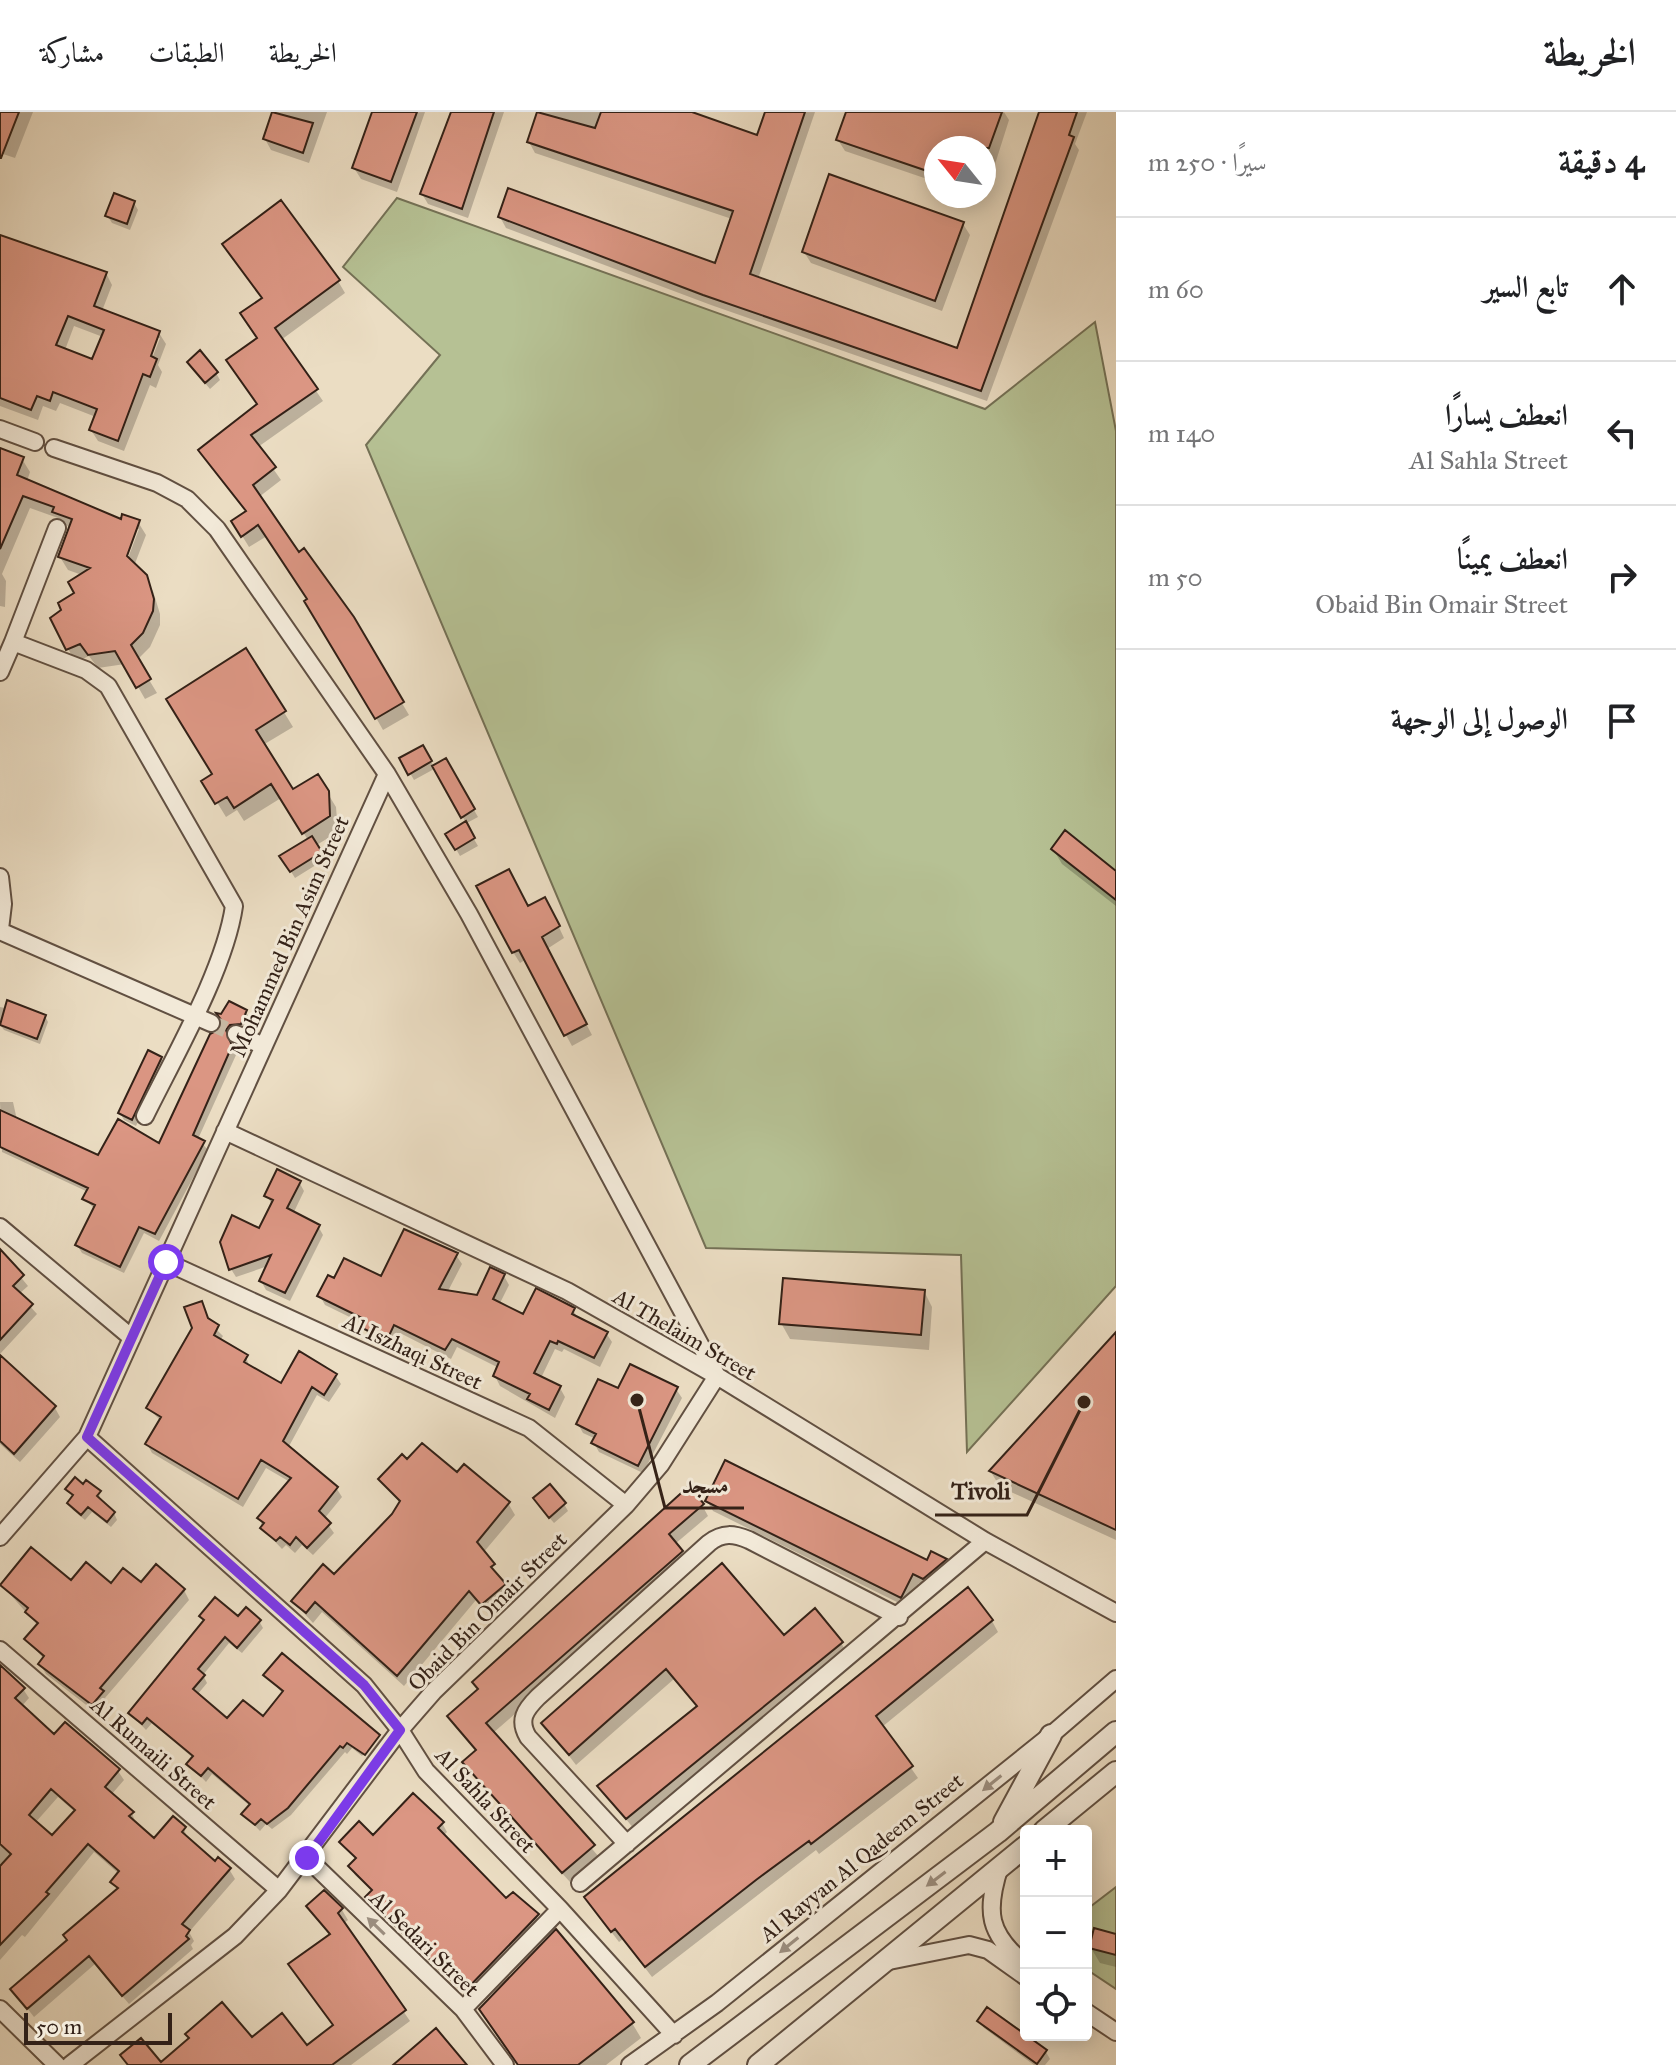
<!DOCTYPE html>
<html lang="ar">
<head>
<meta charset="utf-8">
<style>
	:root { --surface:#fff; --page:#f2f2f2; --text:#202124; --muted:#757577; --line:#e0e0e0 }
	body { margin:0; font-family:"IM FELL Great Primer",Amiri,serif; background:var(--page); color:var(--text); direction:rtl }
	.controls { position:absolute; right:24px; bottom:24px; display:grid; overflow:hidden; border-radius:8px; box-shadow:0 4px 20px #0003 }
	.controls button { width:72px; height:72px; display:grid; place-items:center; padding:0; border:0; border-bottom:2px solid var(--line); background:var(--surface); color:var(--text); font:40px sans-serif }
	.compass { position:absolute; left:924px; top:24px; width:72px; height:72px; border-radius:50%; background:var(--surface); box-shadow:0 4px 20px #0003; rotate:300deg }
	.scale { position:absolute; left:24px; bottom:20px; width:148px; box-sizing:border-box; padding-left:8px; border:4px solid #332117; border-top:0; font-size:22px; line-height:28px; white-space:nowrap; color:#332117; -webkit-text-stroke:6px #f2e9d8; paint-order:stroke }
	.stop { position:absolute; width:24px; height:24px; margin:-18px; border:6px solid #7c3aed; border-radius:50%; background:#fff }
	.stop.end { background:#7c3aed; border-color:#fff; box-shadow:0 2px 8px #0008 }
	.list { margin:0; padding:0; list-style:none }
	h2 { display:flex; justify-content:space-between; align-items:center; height:104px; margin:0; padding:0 32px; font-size:34px }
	h2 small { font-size:26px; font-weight:400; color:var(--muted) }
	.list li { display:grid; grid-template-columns:52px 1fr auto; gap:24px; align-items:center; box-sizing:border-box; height:144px; padding:0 32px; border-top:2px solid var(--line) }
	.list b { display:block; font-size:30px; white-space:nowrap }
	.list p { margin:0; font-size:26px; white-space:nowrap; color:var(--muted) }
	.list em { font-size:26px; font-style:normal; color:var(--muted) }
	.icon { flex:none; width:44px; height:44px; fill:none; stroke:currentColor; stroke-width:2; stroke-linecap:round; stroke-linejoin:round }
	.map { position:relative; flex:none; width:1116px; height:1953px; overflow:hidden; direction:ltr }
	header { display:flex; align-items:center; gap:48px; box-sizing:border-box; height:112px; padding:0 40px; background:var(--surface); border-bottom:2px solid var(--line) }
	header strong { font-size:38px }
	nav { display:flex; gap:44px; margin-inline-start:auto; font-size:28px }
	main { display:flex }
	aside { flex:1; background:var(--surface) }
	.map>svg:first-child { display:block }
	.green { fill:#b6c194; stroke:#747156; stroke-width:2 }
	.shadow { fill:#0003; fill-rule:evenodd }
	.building { fill:#db9683; stroke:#332117; stroke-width:2; fill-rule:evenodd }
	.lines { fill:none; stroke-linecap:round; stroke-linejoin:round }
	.minor-tunnel { stroke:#c6b7a1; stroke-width:16; stroke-dasharray:16 8; stroke-linecap:butt }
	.minor-casing { stroke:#615042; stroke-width:20 }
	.tertiary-casing { stroke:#615042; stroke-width:24 }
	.minor { stroke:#f2e9d8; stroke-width:16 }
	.tertiary { stroke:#f2e9d8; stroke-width:20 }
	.oneway { fill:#9c8f81 }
	.route { stroke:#7c3aed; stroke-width:10 }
	.labels { text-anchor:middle; stroke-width:6; stroke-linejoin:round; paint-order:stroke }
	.street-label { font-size:22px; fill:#332117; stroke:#f2e9d8 }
	.leader { fill:none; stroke:#332117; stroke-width:3 }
	.callout-dot { fill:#332117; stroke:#f2e9d8; stroke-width:3 }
	.callout-label { font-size:24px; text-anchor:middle; font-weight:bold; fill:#332117; stroke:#f2e9d8; stroke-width:6; stroke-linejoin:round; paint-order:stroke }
</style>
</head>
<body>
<header>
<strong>الخريطة</strong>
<nav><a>الخريطة</a><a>الطبقات</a><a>مشاركة</a></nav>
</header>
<main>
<aside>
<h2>4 دقيقة<small>سيرًا · 250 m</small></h2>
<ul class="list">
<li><svg class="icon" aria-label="ahead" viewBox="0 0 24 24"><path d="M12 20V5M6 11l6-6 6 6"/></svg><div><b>تابع السير</b></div><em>60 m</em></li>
<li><svg class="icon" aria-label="left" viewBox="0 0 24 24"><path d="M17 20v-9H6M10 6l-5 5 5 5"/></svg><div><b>انعطف يسارًا</b><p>Al Sahla Street</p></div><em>140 m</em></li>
<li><svg class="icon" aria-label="right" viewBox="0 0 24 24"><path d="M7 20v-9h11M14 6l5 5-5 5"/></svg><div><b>انعطف يمينًا</b><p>Obaid Bin Omair Street</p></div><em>50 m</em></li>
<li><svg class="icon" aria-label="arrive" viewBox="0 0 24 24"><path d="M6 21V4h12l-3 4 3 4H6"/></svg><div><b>الوصول إلى الوجهة</b></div></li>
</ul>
</aside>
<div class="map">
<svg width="1116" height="1953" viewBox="0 0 1116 1953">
	<rect width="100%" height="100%" fill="#ebddc3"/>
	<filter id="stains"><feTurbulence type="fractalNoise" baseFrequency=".0025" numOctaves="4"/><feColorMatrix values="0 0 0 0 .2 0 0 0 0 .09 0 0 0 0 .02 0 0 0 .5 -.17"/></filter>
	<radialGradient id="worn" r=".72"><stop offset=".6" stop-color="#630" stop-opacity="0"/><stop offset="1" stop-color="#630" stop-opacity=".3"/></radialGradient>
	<path class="green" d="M397 86 985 297 1095 210 1116 319V1174L967 1340 961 1143 706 1136 366 333 440 243 343 155Z
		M1116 1775V1877L1086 1857V1798Z"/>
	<path class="shadow" d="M0 0H33L15 46 0 41Z
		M274 0H327L309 51 271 38 265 27Z
		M374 0H425L397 80 361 67 354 56Z
		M450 0H504L468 106 428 92 422 82Z
		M539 0H685L758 25 767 0H815L758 167 958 238 1041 0H1087L1075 32 1079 38 987 289 711 193 506 116 500 105 716 153 732 107 535 41 529 30Z
		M849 0H1004L1009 8 984 87 977 84H984V36H936V70L845 39 838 28Z
		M134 91 138 98 130 118 112 111 107 103Z
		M963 112 970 123 942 199 811 151 804 140Z
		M0 125 106 161 112 173 102 199 159 221 166 232 158 253 162 260 156 276 150 273 124 339 98 329 91 318 96 305 60 291 56 299 43 294 38 308 0 294ZM74 214 103 225 94 249 65 238ZM156 226H160L149 254 146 253Z
		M338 169 345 181 281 228 323 289 258 335 281 368 259 385 298 442 352 507 409 603 383 618 309 488 267 424 249 435 233 409 247 400 208 350 259 293 229 248Z
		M193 257 216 261 220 268 210 277Z
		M0 338 22 347 30 360 27 369 122 409 138 410 146 423 134 454 153 479 160 502V513L150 535 137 548 157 581 145 587 125 552 98 556 89 544 76 550 68 537 53 507 76 482 82 463 68 458 60 445 70 416 58 406 30 396 2 462 6 469 5 495 0 494ZM135 417H139L125 454 121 452Z
		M246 538 293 615 263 633 293 680 317 664 336 695 338 720 315 734 324 748 295 766 282 745 308 728 281 686 244 709 237 698 226 705 204 669 215 662Z
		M422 635 434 655 445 648 478 705 465 712 478 734 460 744 448 723 466 711 436 656 414 668 402 647Z
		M1053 737 1116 761V794L1062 752Z
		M528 796 551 798 564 826 547 837 592 923 572 934 525 848 520 851 513 840Z
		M0 895 45 904 48 910 40 932 4 918 0 913Z
		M246 900 250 907 245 919 234 920 229 927 236 943 198 1027 208 1038 159 1129 144 1121 124 1161 82 1141 77 1133 95 1097 84 1087 88 1080 2 1040 0 990H13L17 1008 98 1046 160 1034 223 917 220 904Z
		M161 946 165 953 136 1014 124 1008 120 1001Z
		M299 1070 304 1079 293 1102 318 1114 323 1123 290 1189 266 1178 261 1169 268 1154 236 1165 231 1157 260 1118 272 1093 267 1083Z
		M456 1143 462 1152 447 1181 478 1186 504 1164 509 1173 500 1191 524 1204 573 1198 579 1208 606 1221 612 1230 600 1255 564 1237 562 1240 555 1237 541 1266 560 1276 565 1285 555 1306 500 1274 495 1264 499 1256 457 1235 451 1247 400 1221 392 1236 368 1224 364 1212 325 1193 320 1184 335 1168 382 1167Z
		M5 1146 28 1174 19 1182 37 1202 0 1242V1151Z
		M924 1179 932 1195 929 1238 790 1227 781 1211Z
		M201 1191 209 1210 223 1224 220 1229 246 1245 250 1256 282 1273 335 1263 341 1272 329 1290 317 1283 288 1336 337 1377 342 1385 324 1407 334 1421 313 1443 302 1433 295 1441 286 1433 282 1437 262 1416 260 1406 290 1370 266 1356 243 1395 152 1341 147 1332 161 1309 148 1296 194 1216Z
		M1116 1223V1428L1000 1375 991 1360Z
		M0 1246 55 1296 60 1305 20 1350 0 1332Z
		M676 1277 682 1286 643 1361 599 1340 594 1331 596 1327 583 1321 578 1312 619 1279Z
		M407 1350 457 1363 508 1391 515 1403 483 1441 510 1485 489 1503 476 1488 404 1574 322 1500 313 1511 293 1489 335 1465 394 1403 401 1392 380 1367Z
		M83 1375 99 1381 101 1390 114 1401 117 1408 111 1415 92 1400 85 1408 73 1398 69 1391 74 1386 68 1377Z
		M707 1389 928 1451 932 1442 945 1448 951 1458 930 1476 919 1471 907 1495 713 1399Z
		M564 1392 568 1399 554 1411 539 1394Z
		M702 1393 708 1404 675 1432 688 1451 493 1621 599 1745 570 1770 471 1661 465 1650 477 1640 449 1604Z
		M722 1454 783 1526 841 1531 848 1542 634 1717 600 1675 698 1596 674 1567 576 1653 544 1611Z
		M71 1471 184 1478 189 1488 105 1586 108 1590 98 1602 46 1562 40 1552 44 1547 27 1528 38 1514 2 1473Z
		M201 1504 259 1509 263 1516 242 1541 229 1531 203 1563 207 1571 197 1583 227 1609 263 1607 283 1582 266 1563 377 1624 362 1644 352 1636 347 1642 345 1640 291 1703 272 1717 266 1712 260 1719 244 1702 250 1694 212 1662 206 1670 189 1652 193 1646 152 1611 146 1618 130 1601 205 1509Z
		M992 1509 998 1520 882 1615 918 1666 819 1742 816 1738 652 1865 623 1827 619 1830 593 1796Z
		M0 1561 23 1577 29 1586 21 1595 54 1625 118 1659 124 1668 111 1683 132 1701 136 1712 154 1729 184 1717 188 1728 215 1752 229 1757 235 1767 189 1820 194 1829 191 1833 193 1837 129 1892 95 1852 34 1905 12 1877 68 1829 118 1779 112 1770 119 1762 94 1740 25 1825 22 1823 0 1848ZM58 1685 75 1700 52 1726 35 1711Z
		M380 1627 383 1632 370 1649 366 1646Z
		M442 1711 447 1720 443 1724 506 1789 513 1782 543 1812 470 1887 373 1794 368 1785 373 1780 355 1763 350 1754 357 1748 342 1730Z
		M324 1781 342 1798 348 1808 343 1812 410 1909 351 1953H127L122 1944 161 1953 251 1928 307 1935 335 1915 330 1824 308 1795Z
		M1116 1824V1855L1100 1851 1091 1836Z
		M979 1909 1046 1940 1050 1947 1045 1953H1034L984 1916Z
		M632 1911 641 1926 606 1953H519Z"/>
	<path class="building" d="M0 0H19L1 46H0Z
		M272 0 313 11 303 41 263 27Z
		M372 0H417L391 70 352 56Z
		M451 0H494L462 97 420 82Z
		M537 0 595 16 601 0H692L757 23 765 0H805L750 162 957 236 1039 0H1077L1069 23 1074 25 981 279 703 183 498 105 508 76 715 151 733 99 527 30Z
		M846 0H1002L989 36H936V62L836 28Z
		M829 62 964 110 935 189 802 140Z
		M114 81 135 89 127 112 105 104Z
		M281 88 340 168 275 216 318 277 251 323 276 355 253 373 299 440 304 436 354 505 404 590 375 607 304 489 307 487 258 413 241 425 231 409 246 399 198 338 257 292 226 248 257 226 240 201 262 186 222 132Z
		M0 123 107 160 94 194 160 219 151 244 157 247 150 265 143 262 118 329 89 318 97 297 53 280 50 289 37 284 31 298 0 286ZM68 204 104 218 92 247 56 233Z
		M200 238 218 260 205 271 187 250Z
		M0 336 24 345 17 363 121 407 122 402 140 408 127 444 147 463 154 487 153 499 143 521 131 533 151 567 136 576 115 539 88 543 80 532 66 538 50 506 61 498 58 491 74 481 68 470 90 456 58 445 72 407 52 400 54 395 23 384 0 437Z
		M246 536 286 599 256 618 293 677 318 662 329 679 330 704 302 722 271 672 234 696 227 685 215 692 201 669 212 662 166 587Z
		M423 633 432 649 408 663 399 646Z
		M446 646 475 697 461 706 432 654Z
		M466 709 475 726 455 738 445 722Z
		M1065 718 1116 759V788L1051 737Z
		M312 724 322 740 290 760 279 744Z
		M509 757 528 794 545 785 560 814 542 825 587 912 564 924 519 838 512 841 476 774Z
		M7 888 46 903 37 927 0 913Z
		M229 889 247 898 241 912 230 913 226 918 232 934 193 1023 205 1029 155 1122 139 1115 120 1155 75 1133 95 1093 82 1087 88 1076 0 1035V998L98 1043 118 1007 159 1031 210 922 221 916 222 909 216 901 221 902Z
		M148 938 162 945 132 1008 118 1001Z
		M277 1057 301 1069 287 1096 320 1113 285 1181 259 1169 271 1143 229 1158 220 1130 232 1103 259 1116 273 1088 264 1084Z
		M404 1117 458 1141 439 1177 477 1183 490 1155 505 1162 493 1187 523 1202 536 1176 575 1196 572 1202 608 1220 594 1246 558 1229 557 1232 550 1229 534 1261 561 1274 549 1298 527 1287 530 1282 493 1264 499 1250 452 1227 445 1238 394 1213 387 1228 360 1215 364 1207 317 1184 328 1163 334 1166 344 1146 381 1164Z
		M0 1137 24 1163 13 1174 33 1192 0 1228Z
		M783 1166 925 1178 921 1223 779 1212Z
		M202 1189 208 1206 219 1213 214 1223 248 1243 244 1250 281 1271 299 1239 337 1262 324 1283 312 1275 283 1329 338 1375 319 1399 331 1411 307 1436 296 1425 290 1433 280 1425 276 1429 260 1416 264 1411 257 1406 291 1366 261 1348 238 1387 145 1332 161 1305 146 1296 192 1216 184 1195Z
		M1116 1220V1418L989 1359Z
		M0 1243 56 1294 14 1342 0 1329Z
		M630 1252 678 1275 638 1354 591 1331 596 1322 576 1312 598 1267 618 1276Z
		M422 1331 457 1360 464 1352 510 1390 477 1430 495 1452 491 1455 506 1472 481 1493 469 1479 397 1564 315 1490 306 1501 291 1489 323 1452 334 1462 392 1402 400 1389 378 1367 402 1342 407 1347Z
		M725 1348 927 1448 931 1439 947 1447 923 1467 913 1462 901 1486 705 1389Z
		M75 1365 83 1372 86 1368 101 1379 97 1384 115 1400 107 1410 88 1395 81 1403 67 1391 73 1383 65 1377Z
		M550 1372 566 1391 549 1406 533 1386Z
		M689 1374 704 1392 669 1422 683 1439 486 1611 595 1733 562 1761 462 1650 476 1638 447 1604 478 1577 472 1570Z
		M31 1435 71 1468 86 1450 111 1471 123 1456 141 1470 156 1452 185 1477 100 1576 104 1579 92 1593 38 1552 44 1544 24 1527 38 1511 25 1500 28 1496 0 1473Z
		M722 1451 784 1523 815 1496 843 1530 626 1707 597 1674 697 1594 666 1557 569 1643 541 1611Z
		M968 1475 993 1508 876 1604 913 1654 811 1732 809 1729 756 1768 645 1855 615 1817 611 1820 584 1785Z
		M215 1485 238 1504 246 1495 261 1508 237 1536 225 1525 198 1557 205 1563 193 1577 227 1606 243 1588 263 1604 283 1579 263 1563 282 1541 380 1623 365 1643 347 1631 343 1636 340 1634 288 1696 267 1712 261 1707 255 1713 241 1702 250 1692 208 1656 201 1664 186 1652 193 1644 147 1606 142 1612 128 1601 204 1508 199 1504Z
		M0 1553 25 1576 15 1586 54 1622 65 1610 120 1657 105 1675 134 1700 129 1704 154 1726 173 1704 186 1715 182 1720 215 1749 218 1745 231 1756 182 1812 190 1818 186 1824 189 1827 122 1884 89 1844 27 1897 10 1877 67 1828 63 1823 118 1776 110 1770 119 1759 88 1732 46 1780 49 1782 0 1833V1754L11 1742 0 1732ZM51 1677 75 1698 52 1723 29 1703Z
		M413 1681 444 1710 438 1716 506 1786 513 1780 539 1802 464 1880 365 1785 372 1778 348 1754 356 1746 339 1730 359 1709 373 1723Z
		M324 1778 343 1796 338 1801 406 1898 332 1953H128L120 1943 141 1926 161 1950 189 1926 185 1922 222 1890 252 1925 282 1901 307 1933 333 1913 288 1852 330 1822 306 1794Z
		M1094 1816 1116 1822V1843L1089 1836Z
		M556 1817 634 1910 578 1953H518L479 1897Z
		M987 1895 1047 1938 1037 1952 977 1909Z
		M436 1916 467 1953H393Z"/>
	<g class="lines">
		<path class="minor-tunnel" d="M211 911 236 922"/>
		<defs>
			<path id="minor" d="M0 317 35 330
				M54 336 157 371 187 387 217 417 387 662 469 802 717 1264 661 1352 626 1393 434 1579 400 1618 279 1778 235 1824 70 1953
				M13 530 57 416
				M0 560 13 530 86 558 108 574 234 794C225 857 174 945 145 1004
				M0 765 3 792 0 817
				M0 819 211 911
				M236 922 264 934
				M225 1019 567 1179 717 1264 985 1429 1116 1501
				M0 1115 132 1226
				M166 1150 529 1316 626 1393
				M87 1325 364 1573 400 1618 426 1659 560 1797 674 1923
				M0 1425 87 1325 387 662
				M0 1538 279 1778
				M627 1732 528 1625C518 1608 525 1598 538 1585L709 1431C723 1420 734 1422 749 1428L899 1505
				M307 1746 463 1897 505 1953
				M1000 1754C985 1800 988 1822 1026 1853
				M580 1771 985 1429
				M889 1849 969 1833 988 1838 1026 1865
				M0 1897 57 1953
				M463 1897 560 1797
				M1086 1900 1116 1920
				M630 1953 717 1891 1051 1623 1116 1567"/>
			<path id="tertiary" d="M1004 1710 1051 1623
				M1044 1719 1116 1660
				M690 1953 998 1720 1116 1620
				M758 1953 1026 1734"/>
		</defs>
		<use href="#minor" class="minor-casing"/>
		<use href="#tertiary" class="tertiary-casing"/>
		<use href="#minor" class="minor"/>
		<use href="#tertiary" class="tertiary"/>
	</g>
	<defs><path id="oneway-solid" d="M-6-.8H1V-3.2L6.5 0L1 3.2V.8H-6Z" transform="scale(2)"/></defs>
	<g class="oneway">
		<use href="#oneway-solid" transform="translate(992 1671) rotate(141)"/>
		<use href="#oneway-solid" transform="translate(936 1767) rotate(143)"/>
		<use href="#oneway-solid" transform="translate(376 1814) rotate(-136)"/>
		<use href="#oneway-solid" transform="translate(789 1833) rotate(141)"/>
	</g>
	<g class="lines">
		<path class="route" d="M166 1150 87 1325 364 1573 400 1618 307 1746"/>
	</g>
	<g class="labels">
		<g class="street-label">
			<text transform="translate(289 824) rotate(-66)" y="8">Mohammed Bin Asim Street</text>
			<text transform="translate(685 1222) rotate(30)" y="8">Al Thelaim Street</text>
			<text transform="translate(413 1239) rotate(25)" y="8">Al Iszhaqi Street</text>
			<text transform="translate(487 1499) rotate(-45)" y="8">Obaid Bin Omair Street</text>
			<text transform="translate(154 1641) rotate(41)" y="8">Al Rumaili Street</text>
			<text transform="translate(486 1688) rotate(47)" y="8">Al Sahla Street</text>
			<text transform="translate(861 1745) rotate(-39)" y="8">Al Rayyan Al Qadeem Street</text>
			<text transform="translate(425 1831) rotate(44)" y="8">Al Sedari Street</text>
		</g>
	</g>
	<path class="leader" d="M637 1288L665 1396H744M1084 1290L1027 1403H935"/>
	<g class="callout-dot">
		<circle cx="637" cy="1288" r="8"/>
		<circle cx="1084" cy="1290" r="8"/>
	</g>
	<g class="callout-label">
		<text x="705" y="1381">مسجد</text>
		<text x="981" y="1387">Tivoli</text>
	</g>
	<rect width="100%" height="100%" filter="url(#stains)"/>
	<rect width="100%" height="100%" fill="url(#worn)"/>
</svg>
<div class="controls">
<button>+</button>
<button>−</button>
<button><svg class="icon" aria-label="locate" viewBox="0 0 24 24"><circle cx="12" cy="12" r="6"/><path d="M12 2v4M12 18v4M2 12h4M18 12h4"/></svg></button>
</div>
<svg class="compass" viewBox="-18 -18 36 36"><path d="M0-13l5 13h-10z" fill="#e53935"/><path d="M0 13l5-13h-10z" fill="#757577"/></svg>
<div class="scale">50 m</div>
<div class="stop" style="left:166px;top:1150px"></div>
<div class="stop end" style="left:307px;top:1746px"></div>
</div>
</main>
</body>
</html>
